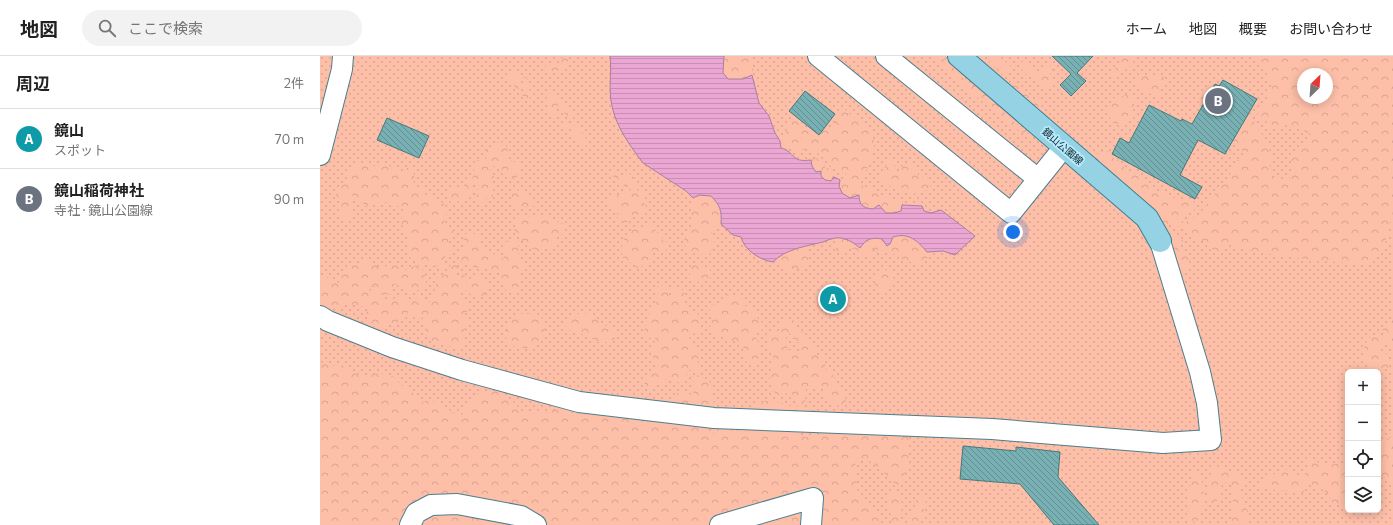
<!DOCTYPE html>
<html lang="ja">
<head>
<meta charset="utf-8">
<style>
	:root { --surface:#fff; --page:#f2f2f2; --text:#222; --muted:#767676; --line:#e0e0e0; --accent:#b9522a }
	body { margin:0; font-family:Commissioner,"Noto Sans JP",sans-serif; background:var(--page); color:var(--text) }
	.controls { position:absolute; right:12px; bottom:12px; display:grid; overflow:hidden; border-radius:6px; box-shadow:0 2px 10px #0003 }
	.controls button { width:36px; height:36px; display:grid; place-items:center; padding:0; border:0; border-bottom:1px solid var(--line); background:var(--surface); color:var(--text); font:20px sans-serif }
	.compass { position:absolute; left:977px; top:12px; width:36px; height:36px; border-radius:50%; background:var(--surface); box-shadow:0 2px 10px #0003; rotate:25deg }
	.you { position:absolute; left:693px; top:176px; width:14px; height:14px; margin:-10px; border:3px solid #fff; border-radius:50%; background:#1a73e8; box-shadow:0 0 0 6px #1a73e833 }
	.badge { display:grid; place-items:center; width:26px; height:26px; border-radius:50%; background:var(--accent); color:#fff; font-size:13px; font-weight:700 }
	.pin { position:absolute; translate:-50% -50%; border:2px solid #fff; box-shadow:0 1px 4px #0006 }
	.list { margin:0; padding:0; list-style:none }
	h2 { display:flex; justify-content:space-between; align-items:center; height:52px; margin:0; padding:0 16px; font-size:17px }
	h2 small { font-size:13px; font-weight:400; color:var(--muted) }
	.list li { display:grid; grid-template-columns:26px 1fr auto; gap:12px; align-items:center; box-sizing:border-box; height:60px; padding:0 16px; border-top:1px solid var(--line) }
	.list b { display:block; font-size:15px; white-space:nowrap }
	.list p { margin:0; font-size:13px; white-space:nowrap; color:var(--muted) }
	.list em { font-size:13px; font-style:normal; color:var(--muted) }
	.icon { flex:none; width:22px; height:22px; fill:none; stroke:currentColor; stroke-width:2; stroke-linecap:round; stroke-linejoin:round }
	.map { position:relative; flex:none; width:1073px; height:469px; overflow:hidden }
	header { display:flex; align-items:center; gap:24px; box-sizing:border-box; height:56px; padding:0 20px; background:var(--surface); border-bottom:1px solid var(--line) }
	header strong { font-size:19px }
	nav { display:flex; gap:22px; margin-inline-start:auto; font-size:14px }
	.search { width:280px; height:36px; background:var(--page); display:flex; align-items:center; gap:10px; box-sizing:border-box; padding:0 14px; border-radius:22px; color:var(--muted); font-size:15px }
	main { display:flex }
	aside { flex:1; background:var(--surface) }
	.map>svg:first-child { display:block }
	.grass { fill:url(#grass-dots); fill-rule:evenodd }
	.forest { fill:url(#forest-crowns); fill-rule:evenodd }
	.water { fill:url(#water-rules); stroke:#a97fa0 }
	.building { fill:url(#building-back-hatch); stroke:#437a7d }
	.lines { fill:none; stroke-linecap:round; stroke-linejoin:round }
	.minor-casing { stroke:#4d7e8e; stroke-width:22 }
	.major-casing { stroke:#388197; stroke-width:24 }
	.minor { stroke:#fff; stroke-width:20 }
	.major { stroke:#95d2e4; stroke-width:22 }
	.labels { text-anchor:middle; stroke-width:3.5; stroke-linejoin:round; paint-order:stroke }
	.street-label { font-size:10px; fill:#0e232a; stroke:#b7ebfd }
</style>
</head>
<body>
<header>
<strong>地図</strong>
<div class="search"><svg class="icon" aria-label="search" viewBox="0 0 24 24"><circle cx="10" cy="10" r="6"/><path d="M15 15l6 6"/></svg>ここで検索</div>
<nav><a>ホーム</a><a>地図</a><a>概要</a><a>お問い合わせ</a></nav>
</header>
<main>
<aside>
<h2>周辺<small>2件</small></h2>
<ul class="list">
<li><span class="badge" style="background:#0f9aa8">A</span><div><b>鏡山</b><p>スポット</p></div><em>70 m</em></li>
<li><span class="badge" style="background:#6b7280">B</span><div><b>鏡山稲荷神社</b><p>寺社 · 鏡山公園線</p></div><em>90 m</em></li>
</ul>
</aside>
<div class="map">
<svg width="1073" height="469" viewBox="0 0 1073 469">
	<defs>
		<pattern id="grass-dots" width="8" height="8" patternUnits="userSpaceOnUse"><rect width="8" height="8" fill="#fdbfa8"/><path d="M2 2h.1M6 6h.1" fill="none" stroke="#d8a491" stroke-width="1.8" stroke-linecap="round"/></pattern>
		<pattern id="forest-crowns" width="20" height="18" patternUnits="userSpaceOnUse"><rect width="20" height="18" fill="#fdbfa8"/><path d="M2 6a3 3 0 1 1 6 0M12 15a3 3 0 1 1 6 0" fill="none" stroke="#d8a491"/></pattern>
		<pattern id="water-rules" width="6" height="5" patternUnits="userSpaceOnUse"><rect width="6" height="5" fill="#eba6d3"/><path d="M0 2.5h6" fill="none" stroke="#c88fb5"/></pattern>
		<pattern id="building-back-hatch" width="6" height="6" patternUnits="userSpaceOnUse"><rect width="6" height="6" fill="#78b0b3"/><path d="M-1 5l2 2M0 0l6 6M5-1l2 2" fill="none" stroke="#618f92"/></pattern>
	</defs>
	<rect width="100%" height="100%" fill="#b7ebfd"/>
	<path class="grass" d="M0 0H983L1073 50V469H531L326 396 0 335ZM983 18H1007V42H983ZM1028 316H1058V454H1028Z"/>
	<path class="forest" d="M244 0H247L249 3 242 15 237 16 225 15 226 9 237 8Z
		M403 0H432L433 15 429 24 413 27 402 21Z
		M610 0H625L626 6 633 10 635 15 638 14 641 16V21L666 39 667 43 669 42 680 50 686 59 694 63 695 68H698L700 72 703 71 707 77 710 76 713 81 711 84 707 82C706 80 680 60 676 57L675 54C670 53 623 14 622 9L617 8Z
		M670 0H680L682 8 686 6 689 8 691 11 689 18 683 19 678 13 670 10Z
		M796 0H811L814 3 813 8 798 20H792L793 15 801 6Z
		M935 0H1073V156L1064 192 1047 208C1001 205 954 202 910 189L896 198 889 188 871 181 864 168 871 162 879 161C888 142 911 124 917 104L928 100 917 90 911 81 926 57 932 59 935 69 948 87 952 104 949 106 952 117 958 125 969 124 972 112 970 99 993 79 980 74 970 68 950 73 947 66 937 60 940 51 950 42 948 37 952 31 945 11 937 9V2ZM983 18H1007V42H983Z
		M704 4 708 6 709 12 716 17 724 13 725 9H730L733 13 730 17 733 26 732 32 726 35 721 31 714 20H708L701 13 699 8Z
		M194 15 199 19 201 35 203 36V21L209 24 210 45 200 38 188 22Z
		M822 18 832 22 840 19 845 22 844 32 840 33 841 37 838 40 822 35 817 29 818 20Z
		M691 26C696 29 701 29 705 33L706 39 709 38 713 45 717 44C723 48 722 52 720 59L685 29Z
		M226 37C239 36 246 50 252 59L248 61 237 49 235 51 237 56 234 59 230 58 226 42 231 45V43Z
		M807 39 815 45 810 62 805 69 793 67 788 58 792 43Z
		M519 53 526 54C533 62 538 64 545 70 563 86 551 109 539 125L545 132 556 134 561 140 582 145 584 152 582 159 553 160 519 140 517 125 530 123 526 118 510 110 501 98 491 96 487 92 476 97 468 91 465 96 459 94 458 85 463 82 472 62 486 72 511 71 517 63Z
		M246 67 259 71 268 86 265 91 250 76 254 74 252 72 246 74 244 70Z
		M177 86 184 87 188 93 185 105 191 104 199 109 201 116C193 128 183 123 179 111L173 110 170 113 174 121 171 124H168L166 128 173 129V140L170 143 164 142V146L158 148 156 143 158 131 153 127 149 143 145 145 130 146 127 136 130 131H137L142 133 148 122 152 123 154 118V107L157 104 166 103 167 94Z
		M782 95H789L794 103 799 104 808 117C824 117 823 122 834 132 844 140 859 145 872 144L876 148 874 155 864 157 865 162 858 171 830 163 818 144 820 141 774 106 776 99Z
		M493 102 503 103 506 108 505 112H508C514 117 516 121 512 129L503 127 490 107Z
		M570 103 574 107 575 115 578 118 582 113 583 107H589L597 112 598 119 601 120 605 125H609L611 133C605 134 601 137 596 138 584 138 566 131 560 121Z
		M36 107H51L55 111 59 107 65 108 68 111 74 109 82 118 87 112 90 111C96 118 95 124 92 131H99L103 133 105 140C112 141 126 145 127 154 127 158 125 163 124 167L128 169 129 174 134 173 136 178 127 187 128 191 131 192 130 198 123 203 125 205 124 211 120 212 116 210 111 211 106 206 103 208 90 202 89 197 85 194 89 185 81 166 83 153 71 146 54 147 46 150 32 139C30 148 34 155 31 163L23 164 19 158 23 145 17 142 15 136 27 122 28 117Z
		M292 114C296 119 299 120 306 121L309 117 321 130C302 133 301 129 289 116Z
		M195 131 198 134 200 139 205 133 207 142 218 143 216 150 197 151 193 146 191 136Z
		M313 132 326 138 324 147 326 151C323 157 320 160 314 159L308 166 304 168 298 163 297 154 290 149 288 144 296 139 302 140Z
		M374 138 397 140 405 150 404 166 391 172 395 188 390 198 378 199 367 194 364 184 372 174 371 153Z
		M215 159H229L233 167 241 165 245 171 243 178 233 181 237 186 235 191 229 194 220 190 216 194C204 191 201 182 194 174L196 165 202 160 209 162Z
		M330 169 335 171 336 177 341 175 343 178 342 184 347 186 348 191 344 197H336L331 193 329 198 331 202 327 208 318 212 302 201V187L305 181H310C311 176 312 172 318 171L322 174Z
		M150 176C160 180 160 182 162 192L168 194 169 199 174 198 184 203 182 191 185 186 193 182C198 187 200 190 198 197L204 208 199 217 200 226 197 235 188 237 181 227V217H171L165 211 154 212 151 207H142L139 198 143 190 144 179Z
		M856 177 863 184 860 193 869 201 868 211 856 219 827 203 828 196 834 195 848 178Z
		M585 178 599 184 608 194V201L600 207 584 205 571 196 551 193 554 195 551 200 546 196 540 200 535 194 529 191 525 192 521 199 516 194 518 179 547 181Z
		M487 186C492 206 487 210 469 216L463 213 454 201Z
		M46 203 53 206 60 213 73 207 80 208 83 215 97 209 106 217V227L103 233C91 236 83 236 75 227L71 238 65 239 57 236 56 229 49 234 62 241V245L83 241 92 247 99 240 104 242 109 247C115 239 114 231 118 221L127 218 128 213 131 209H136L139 213 136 220 145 219 147 227C151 220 162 217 166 226 168 229 167 233 167 236 160 243 154 244 148 235L141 233 140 239 147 245 149 252 145 258 149 270 144 278 145 285 140 292 134 293 128 289 113 287 106 280 104 262 90 260 88 256 85 263 76 267H69L63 272 55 271 47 265V251L27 248C14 257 13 252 0 250V224L5 220 10 222 14 227 16 225 22 229 20 225 23 215C32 212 37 206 46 203Z
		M374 208 382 209 390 213V223L383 227 375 225 370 221V214Z
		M566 214 573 219C575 231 569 237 557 236 554 227 554 221 560 215Z
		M338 229 345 230 350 242 353 232H360L364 236 363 253 367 250 370 256 376 255 380 261 379 276 369 279 371 290 377 294 380 300 377 304 382 313 376 316 367 313 366 321 360 326H354L348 321 343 327 336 325 333 332 324 333C324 324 327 319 335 315 336 306 331 298 331 288L335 286V281L328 282 324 276C327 264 330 253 338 244L336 236Z
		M409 237 423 243 425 250 433 251 437 255 438 266H442L444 270 443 274 437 273 434 280C442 287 438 292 440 302L436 307 426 306 422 297 424 293 421 287C409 284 398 282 390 273L391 259 389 250 392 248 397 252Z
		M208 257 219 259 225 266C228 276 219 291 207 292 200 293 194 290 188 288L186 282 188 267 200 258Z
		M255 257 262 259 267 257 272 262 277 263 280 269 287 270 295 278V283C278 291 275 283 262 278 257 276 251 275 246 273L245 266 251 263Z
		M1073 262V287L1062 290 1057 294 1066 297 1069 305 1068 312 1060 316 1045 307C1041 297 1044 292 1048 282L1070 279 1062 274 1066 269 1070 268 1071 263Z
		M471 263 476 266 477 274 479 272 485 277V284L495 290 497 300 500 298C504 303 506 306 505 313 513 317 517 324 516 333L519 332C525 337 526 341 526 348L517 350 506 341 503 332 496 331 486 333 485 345 482 351 496 355 500 362 481 374 477 380 488 381 508 376H569L575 380 580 377H588C590 396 590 415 580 432 563 420 557 401 535 403L538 441 557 454 561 469H0V306L12 310 20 308 32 317 48 320 59 317 73 320 79 327 92 335 96 342 102 346C122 343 123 351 138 360L143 358 147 349 160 336 178 335C187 343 194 344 201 355L218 358 239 353H253L290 337H306L312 342 343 347 350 352C351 344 356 336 364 334L365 337 374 339 372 329 374 325 371 321 375 319 381 320 384 325 387 323 394 331 390 341 394 346C392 356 391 367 385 376L394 378C406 364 432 346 451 344 460 344 468 352 478 351L474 338 455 337C441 313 463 308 448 288L449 279 460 274 459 270 463 264ZM469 276 474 285 480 287 479 297 467 293 466 280 464 277Z
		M1073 381V425L1067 426 1058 417V385Z
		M989 405 1012 409 1018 406 1028 409V442L1026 446 1014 449 1005 435 988 426 983 437 939 432V425C951 422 954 416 965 413L981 421 987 417Z
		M896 410C903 411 918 418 923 423V429L919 434 929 458V469H910L913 450V430L905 426 902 428 899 443 892 449C886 440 887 417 896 410Z
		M875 413C887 422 884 452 879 464L871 467C864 452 869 428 875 413Z
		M573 437 579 438 583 441 580 450 582 453 579 461 581 468 591 466 589 461 596 452 594 448 598 442 602 441 606 445 603 452 605 457 598 469H572L571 458 567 453 569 441Z"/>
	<path class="water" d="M290 0H404L403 17 408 23H423L432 19 439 47 449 60 455 77 460 85 461 92C476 96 470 107 491 104L492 110 496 116 501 115V120L505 124 511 125 514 121 520 124 519 130 522 137 530 142 539 139C539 149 543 152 553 153L559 149 566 157H574L581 155 582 149 602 150 604 155 611 157 621 154 655 180 635 199 623 195 607 196C598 185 588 176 573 181L570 188 567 190 562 183C551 181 546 183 540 192 534 187 528 183 521 182 515 181 508 184 503 186 487 190 465 193 453 206 440 204 424 194 421 181L413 179 401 168C402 155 400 149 391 140L379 139 373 142 366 135 323 107C311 91 296 71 292 50 288 34 292 16 290 0Z"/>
	<path class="building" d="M732 0H773L757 17 766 25 751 40 740 29 751 18Z
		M903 24 937 43 905 98 878 84 860 119 882 131 875 143 792 98 800 82 809 87 829 49 861 65 862 63 872 68 895 28 899 30Z
		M485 35 515 58 499 79 469 55Z
		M67 62 109 80 99 102 57 84Z
		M643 390 696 395V391L740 396 738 421 779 469H734L700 428 640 423Z"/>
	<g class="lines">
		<defs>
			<path id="minor" d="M498 0 691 157 744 91
				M566 0 718 123
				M0 99 22 13 23 0
				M0 260 8 265 72 291 142 314 259 346 394 362 672 373 843 387 891 384 887 347 880 316 840 185
				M90 469 96 457 111 449 137 448 201 460 216 469
				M400 469 493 442 491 469"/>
			<path id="major" d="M639 0 827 162 840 185"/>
		</defs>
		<use href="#minor" class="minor-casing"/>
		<use href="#major" class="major-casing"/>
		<use href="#minor" class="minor"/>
		<use href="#major" class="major"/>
	</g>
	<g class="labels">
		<g class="street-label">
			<text transform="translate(743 90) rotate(41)" y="4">鏡山公園線</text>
		</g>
	</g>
</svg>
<div class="controls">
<button>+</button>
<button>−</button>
<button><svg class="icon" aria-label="locate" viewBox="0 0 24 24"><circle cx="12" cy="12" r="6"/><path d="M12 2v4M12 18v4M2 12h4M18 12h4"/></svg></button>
<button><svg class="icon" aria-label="layers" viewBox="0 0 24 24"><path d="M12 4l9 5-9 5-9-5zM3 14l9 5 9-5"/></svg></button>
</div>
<svg class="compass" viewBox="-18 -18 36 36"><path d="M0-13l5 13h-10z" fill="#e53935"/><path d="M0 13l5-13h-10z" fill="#767676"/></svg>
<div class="you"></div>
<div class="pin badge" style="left:513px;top:243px;background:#0f9aa8">A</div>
<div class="pin badge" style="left:898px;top:45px;background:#6b7280">B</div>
</div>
</main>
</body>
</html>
